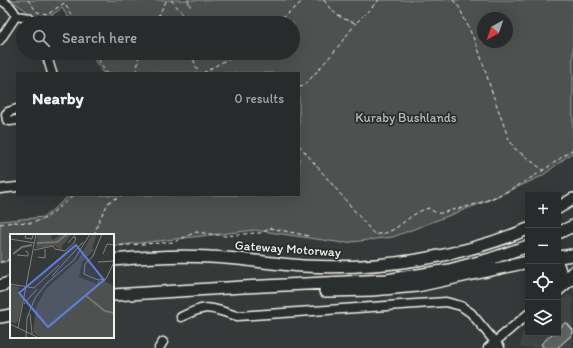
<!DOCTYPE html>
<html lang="en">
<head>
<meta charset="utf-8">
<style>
	:root { --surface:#282b2b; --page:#343737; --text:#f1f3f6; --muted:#a5a7a9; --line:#444747 }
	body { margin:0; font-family:Itim,sans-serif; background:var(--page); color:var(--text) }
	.controls { position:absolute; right:12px; bottom:12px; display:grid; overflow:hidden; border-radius:0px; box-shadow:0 4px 16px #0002 }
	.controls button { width:36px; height:36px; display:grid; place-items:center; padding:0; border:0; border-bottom:1px solid var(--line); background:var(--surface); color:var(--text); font:20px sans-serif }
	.compass { position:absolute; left:477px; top:12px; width:36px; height:36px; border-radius:50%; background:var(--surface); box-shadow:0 4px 16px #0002; rotate:220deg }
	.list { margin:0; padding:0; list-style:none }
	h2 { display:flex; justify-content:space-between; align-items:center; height:52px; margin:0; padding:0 16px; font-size:17px }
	h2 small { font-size:13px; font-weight:400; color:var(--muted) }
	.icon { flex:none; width:22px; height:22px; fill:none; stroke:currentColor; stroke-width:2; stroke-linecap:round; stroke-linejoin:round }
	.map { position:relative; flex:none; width:573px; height:348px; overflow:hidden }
	.search { position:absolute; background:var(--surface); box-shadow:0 4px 16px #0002; left:16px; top:16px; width:284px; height:44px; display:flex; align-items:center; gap:10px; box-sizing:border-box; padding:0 14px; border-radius:22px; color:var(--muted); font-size:15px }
	.panel { position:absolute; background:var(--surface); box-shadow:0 4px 16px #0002; left:16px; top:72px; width:284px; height:124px; border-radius:0px }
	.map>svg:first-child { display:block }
	.built { fill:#434645 }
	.green { fill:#4e514f; stroke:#a1a19c; fill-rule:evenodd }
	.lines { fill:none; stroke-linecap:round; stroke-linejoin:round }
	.stream { stroke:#a8a7a1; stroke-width:1.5 }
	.building { fill:#616362; stroke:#f4f1e8 }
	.minor-casing { stroke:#f4f1e8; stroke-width:11 }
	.highway-casing { stroke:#f4f1e8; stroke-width:14 }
	.path { stroke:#f4f1e8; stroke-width:1; stroke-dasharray:4 3; stroke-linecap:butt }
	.minor { stroke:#2a2d2e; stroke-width:8 }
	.highway { stroke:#2a2d2e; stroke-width:11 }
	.labels { text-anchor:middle; stroke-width:3.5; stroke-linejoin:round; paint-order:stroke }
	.park-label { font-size:13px; fill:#bab9b2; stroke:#2a2d2e }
	.street-label { font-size:13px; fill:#f4f1e8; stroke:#2a2d2e }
	.inset-river { fill:none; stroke:#757572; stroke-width:2 }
	.inset-road { fill:none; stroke:#82837f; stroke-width:1 }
	.view { fill:#5e7fdd; fill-opacity:0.15; stroke:#5e7fdd; stroke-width:2 }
	.inset-edge { fill:none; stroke:#f4f1e8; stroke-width:2 }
</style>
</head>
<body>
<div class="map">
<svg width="573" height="348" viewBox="0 0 573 348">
	<rect width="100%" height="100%" fill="#363939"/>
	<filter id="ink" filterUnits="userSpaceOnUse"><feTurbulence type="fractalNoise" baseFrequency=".025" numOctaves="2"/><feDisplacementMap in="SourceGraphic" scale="8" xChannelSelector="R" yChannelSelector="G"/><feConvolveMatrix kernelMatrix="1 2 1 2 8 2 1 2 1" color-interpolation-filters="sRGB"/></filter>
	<g filter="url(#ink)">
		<path class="built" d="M568 294 573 299V348H520L522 333 528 328V333H558V303Z"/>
		<path class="green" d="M11 0H573V152L542 176 487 201 393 237 343 243 255 230 113 246V235H11V260L0 263V221L44 217 70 195H299V73H103L90 53H293V23H72L62 8 40 23 28 12ZM483 18H507V42H483Z"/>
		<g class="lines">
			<path class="stream" d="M188 0 190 6"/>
		</g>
		<path class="building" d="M566 322 573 330V334L557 348H544L541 344 553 333H558V329Z"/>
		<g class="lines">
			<defs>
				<path id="minor" d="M1 0C8 5 13 8 16 16L29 18 33 23
					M0 40 16 16
					M46 53 52 73
					M17 109 8 112 6 114 7 120 10 121 17 120
					M0 189 17 187
					M559 283 573 270
					M558 292 573 279
					M181 317C210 303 209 308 237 316L446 302 461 306 471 313 500 348
					M159 348 163 342
					M488 348 528 314"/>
				<path id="highway" d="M558 208 573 199
					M558 233 573 226
					M558 257 573 255
					M113 260C145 257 177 255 210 257 241 258 272 264 303 266 379 270 458 258 528 229
					M558 265 560 271 561 281
					M0 286 11 282
					M325 291 372 290 417 286 528 262
					M113 295 243 287 387 280 449 270 490 259 528 246
					M0 317 11 315"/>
			</defs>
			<use href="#minor" class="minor-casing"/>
			<use href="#highway" class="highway-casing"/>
			<path class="path" d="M28 0 37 12 48 14 64 3 77 23
				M171 0 187 18 186 23
				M324 0C331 12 342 20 356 23L379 0
				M453 0 459 7 478 48 492 92 508 137 514 148 543 170
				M154 23 167 0
				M276 23 304 0
				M95 53 106 73
				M191 53 197 69 199 73
				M137 73 139 53
				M203 73 238 53
				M299 87 304 86 334 52 356 23
				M299 145 374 234C397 236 407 213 429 208 431 210 434 212 437 213 441 214 448 211 452 210 497 202 537 176 573 149
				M0 224 15 222 32 223 46 218 74 195
				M94 235 100 218 109 202 122 195
				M113 246 174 242 196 232 225 236 254 233H262L270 228 309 236
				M0 262 11 259"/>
			<use href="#minor" class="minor"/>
			<use href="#highway" class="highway"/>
		</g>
	</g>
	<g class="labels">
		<g class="park-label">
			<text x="406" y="122">Kuraby Bushlands</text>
		</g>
		<g class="street-label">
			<text transform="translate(288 248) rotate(4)" y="5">Gateway Motorway</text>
		</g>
	</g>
	<g transform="translate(10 234)">
		<rect width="104" height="104" fill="#363939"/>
		<path d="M27 0H41L42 6 51 0H62L52 12V16L45 12 26 14ZM82 0H87L82 14 84 16 72 28 69 43 87 50 88 47H94L104 52V104H32L25 100 23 98 26 73 36 55 68 26ZM0 51 10 53 8 61 13 64 8 88 5 89 0 88Z" fill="#4e514f"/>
		<path class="inset-river" d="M27 9 47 8 57 0M3 20 12 13 22 11M75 61 95 77 104 79"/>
		<path class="inset-road" d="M16 0 15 4 22 5 23 0M92 0 83 22 75 30 74 40 88 46 96 45 104 28M0 5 25 9M58 9 66 0M24 16 43 12 45 15 55 17 64 9 66 4 63 3M93 20 97 10 104 11M7 21 18 22V18L15 17M28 23 35 24V15M88 28 104 27M42 42 73 8M0 50 24 54 49 31M14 70 27 55M20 80 22 100M0 90 29 104M8 94 26 0M16 104 17 84 25 64 37 49 64 26 80 0"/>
		<path class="view" d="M66 11 94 46 38 93 9 59Z"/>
		<rect width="104" height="104" class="inset-edge"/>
	</g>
</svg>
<div class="controls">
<button>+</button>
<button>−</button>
<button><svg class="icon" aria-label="locate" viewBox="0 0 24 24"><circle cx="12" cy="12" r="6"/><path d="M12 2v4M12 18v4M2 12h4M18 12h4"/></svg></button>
<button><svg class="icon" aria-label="layers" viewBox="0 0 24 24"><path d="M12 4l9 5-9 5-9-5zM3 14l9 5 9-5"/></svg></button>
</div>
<svg class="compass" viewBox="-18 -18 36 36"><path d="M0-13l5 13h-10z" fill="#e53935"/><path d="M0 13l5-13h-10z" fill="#a5a7a9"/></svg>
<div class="search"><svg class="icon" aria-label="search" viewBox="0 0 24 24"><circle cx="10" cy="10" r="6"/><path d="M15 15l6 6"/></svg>Search here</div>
<section class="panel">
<h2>Nearby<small>0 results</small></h2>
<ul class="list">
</ul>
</section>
</div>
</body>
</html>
